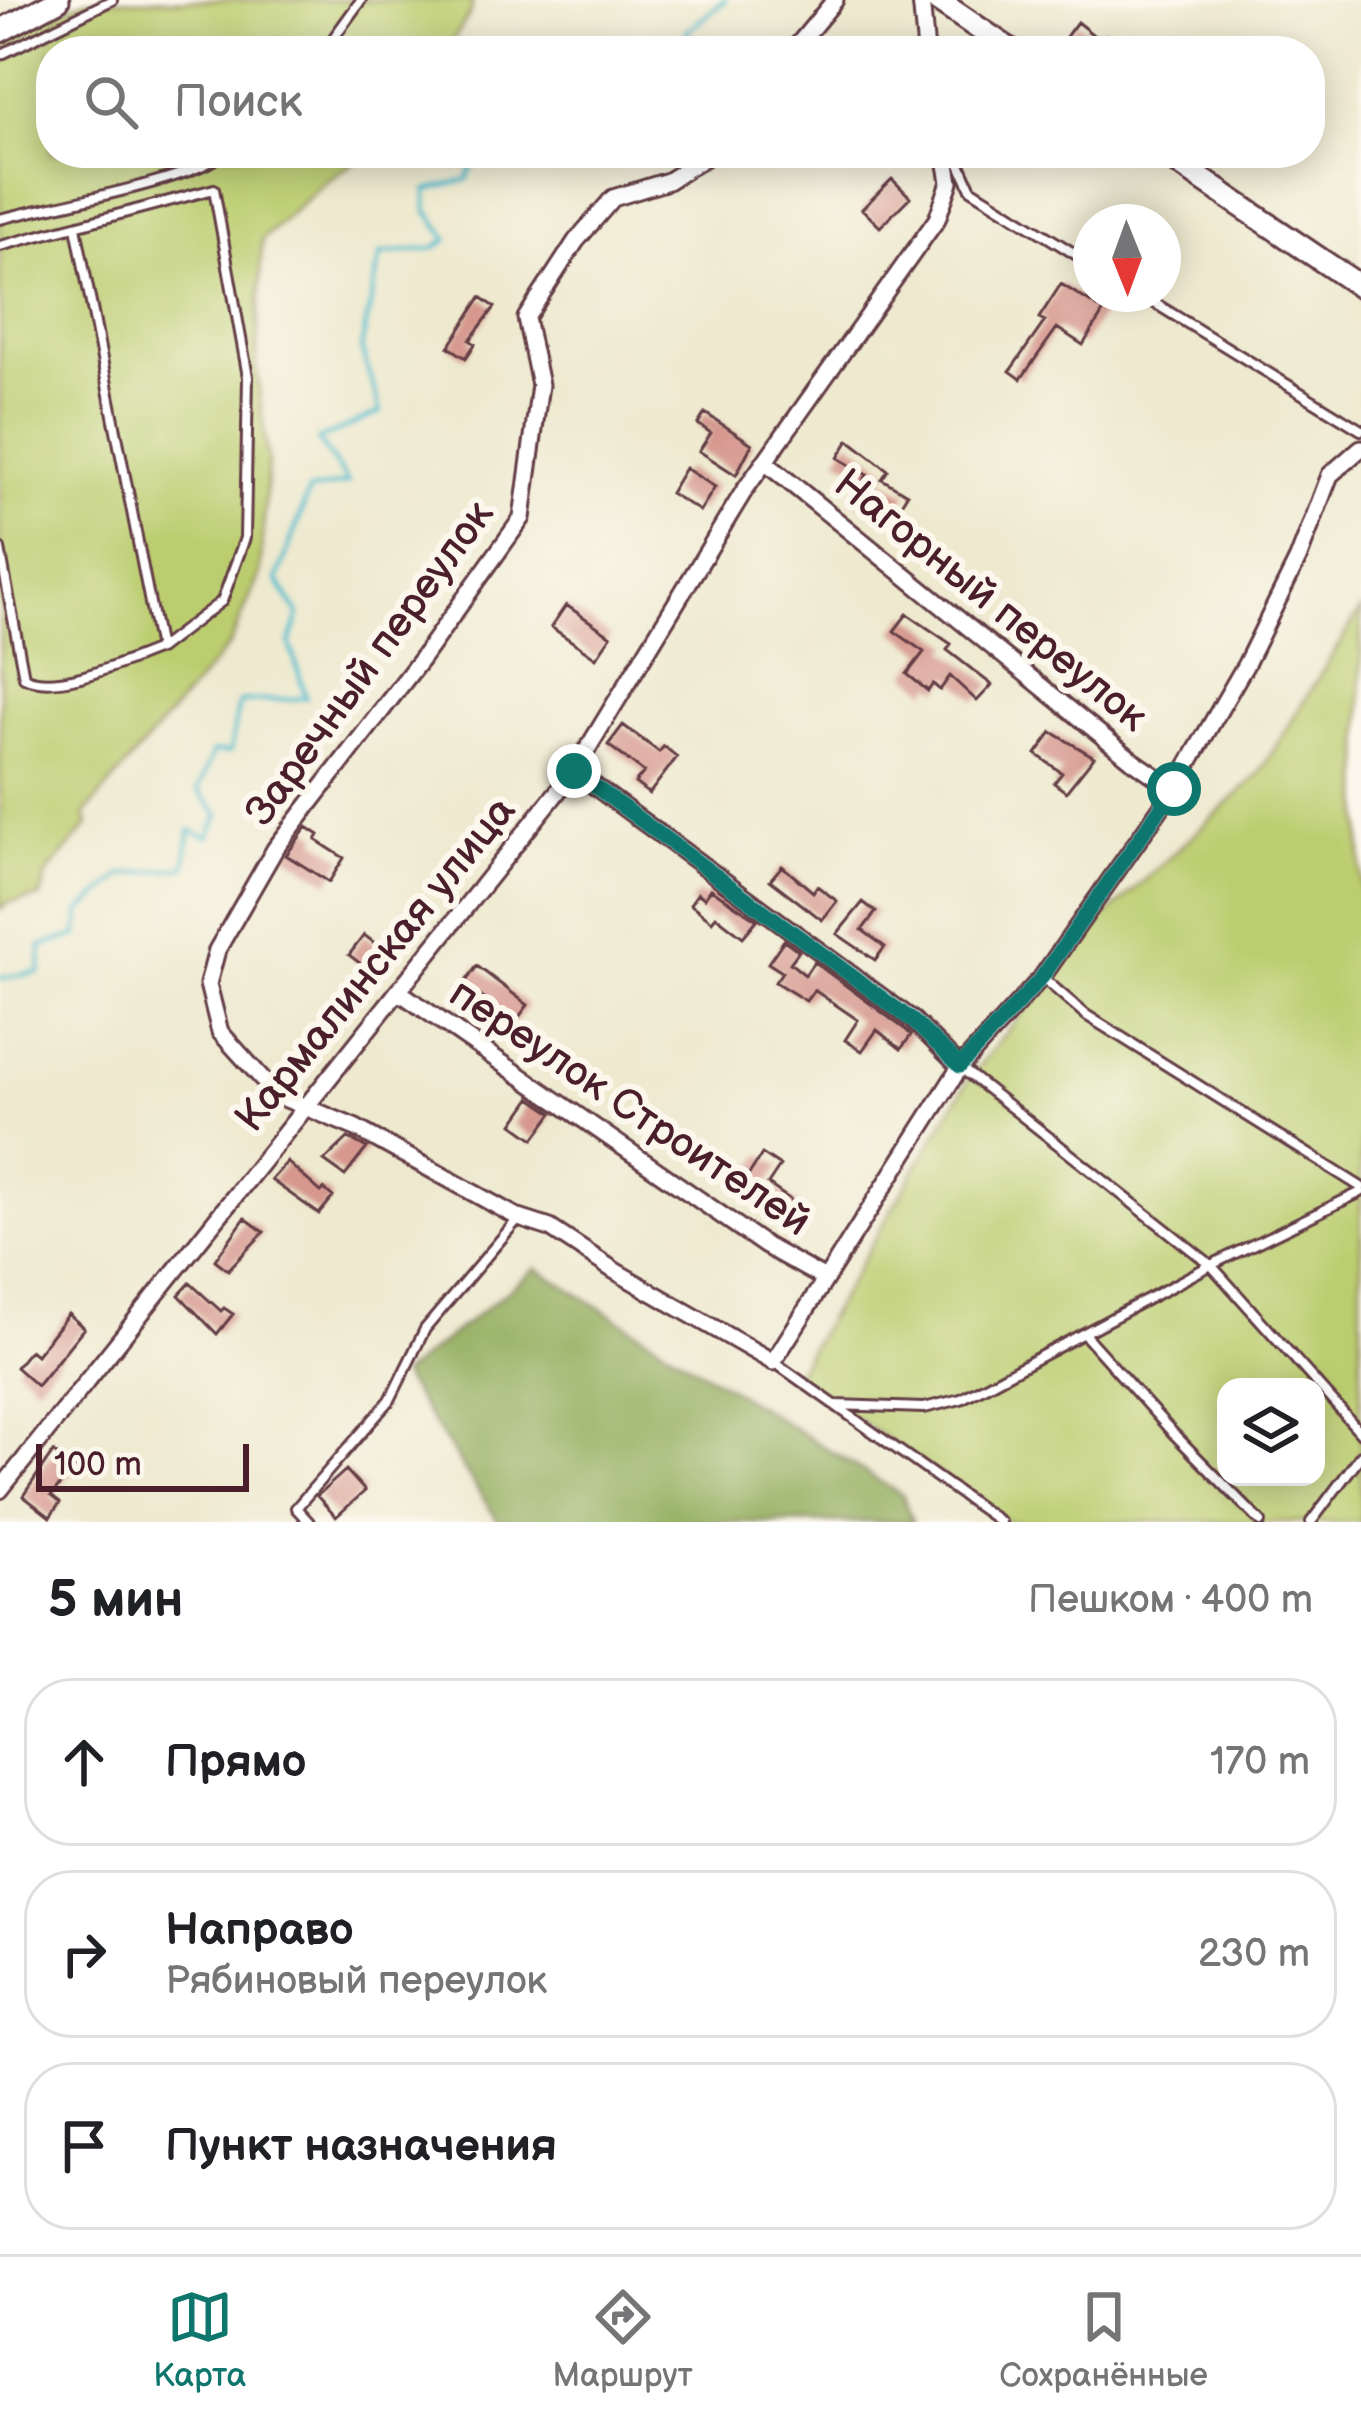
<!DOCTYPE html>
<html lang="ru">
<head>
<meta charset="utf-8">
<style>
	:root { --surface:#fff; --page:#f6f6f6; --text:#202124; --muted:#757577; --line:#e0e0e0; --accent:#0f766e }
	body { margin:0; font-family:"Balsamiq Sans",sans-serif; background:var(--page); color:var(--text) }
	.controls { position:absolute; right:36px; bottom:36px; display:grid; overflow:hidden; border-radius:24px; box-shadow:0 6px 30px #0003 }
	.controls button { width:108px; height:108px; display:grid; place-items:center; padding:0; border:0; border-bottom:3px solid var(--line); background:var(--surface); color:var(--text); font:60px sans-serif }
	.compass { position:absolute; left:1073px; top:204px; width:108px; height:108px; border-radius:50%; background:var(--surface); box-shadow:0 6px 30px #0003; rotate:179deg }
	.scale { position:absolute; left:36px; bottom:30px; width:213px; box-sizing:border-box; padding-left:12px; border:6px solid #4a1f2b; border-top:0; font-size:33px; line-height:42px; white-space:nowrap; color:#4a1f2b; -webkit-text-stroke:9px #fbf7ec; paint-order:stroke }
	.stop { position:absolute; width:36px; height:36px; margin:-27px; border:9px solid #0f766e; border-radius:50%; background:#fff }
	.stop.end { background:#0f766e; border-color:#fff; box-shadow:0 3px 12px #0008 }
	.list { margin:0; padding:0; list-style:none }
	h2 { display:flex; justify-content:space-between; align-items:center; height:156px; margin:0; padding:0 48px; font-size:51px }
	h2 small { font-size:39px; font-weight:400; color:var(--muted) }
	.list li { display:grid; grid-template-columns:78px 1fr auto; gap:36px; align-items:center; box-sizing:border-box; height:168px; margin:0 24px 24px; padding:0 24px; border:3px solid var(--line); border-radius:48px }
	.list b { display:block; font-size:45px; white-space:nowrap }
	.list p { margin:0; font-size:39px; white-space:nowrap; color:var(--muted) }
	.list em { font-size:39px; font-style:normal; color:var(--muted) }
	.icon { flex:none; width:66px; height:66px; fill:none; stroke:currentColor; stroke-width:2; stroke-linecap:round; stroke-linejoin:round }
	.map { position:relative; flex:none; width:1361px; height:1522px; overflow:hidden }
	.search { position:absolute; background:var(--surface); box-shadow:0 6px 30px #0003; left:36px; right:36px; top:36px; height:132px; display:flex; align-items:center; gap:30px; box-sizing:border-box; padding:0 42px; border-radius:48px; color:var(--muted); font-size:45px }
	.sheet { height:732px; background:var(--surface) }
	nav { display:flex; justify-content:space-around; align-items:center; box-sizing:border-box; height:168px; border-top:3px solid var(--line); background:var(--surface); font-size:33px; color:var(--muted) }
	nav a { display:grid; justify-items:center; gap:6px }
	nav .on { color:var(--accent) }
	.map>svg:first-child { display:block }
	.green { fill:#bccd70; stroke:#83764e; stroke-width:3; fill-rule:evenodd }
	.forest { fill:#95b062; stroke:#706846; stroke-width:3 }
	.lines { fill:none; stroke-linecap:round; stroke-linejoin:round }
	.stream { stroke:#53bece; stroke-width:4.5 }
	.building { fill:#d6978e }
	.lane-casing { stroke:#633d44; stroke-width:14 }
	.street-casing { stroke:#633d44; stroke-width:21 }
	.secondary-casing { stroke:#633d44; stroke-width:27 }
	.lane { stroke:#fff; stroke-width:8 }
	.street { stroke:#fff; stroke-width:15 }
	.secondary { stroke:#fff; stroke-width:21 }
	.route { stroke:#0f766e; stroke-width:15 }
	.labels { text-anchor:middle; stroke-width:12; stroke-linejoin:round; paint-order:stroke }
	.street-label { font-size:42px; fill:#4a1f2b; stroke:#fbf7ec }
</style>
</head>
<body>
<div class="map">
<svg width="1361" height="1522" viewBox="0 0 1361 1522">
	<rect width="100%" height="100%" fill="#fbf7ec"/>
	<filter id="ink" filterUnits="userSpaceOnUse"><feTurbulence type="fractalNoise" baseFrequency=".00833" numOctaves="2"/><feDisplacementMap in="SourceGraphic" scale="24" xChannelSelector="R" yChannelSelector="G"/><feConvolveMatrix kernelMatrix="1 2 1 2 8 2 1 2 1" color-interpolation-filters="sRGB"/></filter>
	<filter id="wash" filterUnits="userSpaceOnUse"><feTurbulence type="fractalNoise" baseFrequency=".004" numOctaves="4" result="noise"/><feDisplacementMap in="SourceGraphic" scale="48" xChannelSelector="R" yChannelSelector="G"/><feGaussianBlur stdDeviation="2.7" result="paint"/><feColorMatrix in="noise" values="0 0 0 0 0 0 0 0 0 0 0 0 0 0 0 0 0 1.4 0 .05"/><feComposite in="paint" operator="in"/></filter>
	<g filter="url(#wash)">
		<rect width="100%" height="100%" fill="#eee9cf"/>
		<path class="green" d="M86 0H472L471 13 446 51H51V153H367L324 183 262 240 256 365 268 462 260 574 230 644 85 814 88 825 46 875 41 897 7 903 0 909V42Z
			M1361 609V1522H1008L794 1376 971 1075 1091 930 1258 775ZM1226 1387H1316V1477H1226Z"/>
		<path class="forest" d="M536 1268 903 1496 912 1522H499L401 1375Z"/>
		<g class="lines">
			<path class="stream" d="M695 51 686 32 725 0
				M0 978 40 972 41 946 77 935 81 911 123 875 185 867 190 830 208 837 219 815 198 790 213 752H230L239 702 306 698 290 643 299 615 277 580 309 491 348 483 318 440 381 412 361 348 381 254 434 248 448 239 427 210V190L467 180 478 153"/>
		</g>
		<g id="blocks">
			<path class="building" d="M1077 22 1102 42 1107 35 1127 51H1073L1062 42Z
				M892 179 910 197 880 227 862 209Z
				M1061 284 1104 311 1083 345 1057 328 1021 379 1010 371 1045 321 1039 318Z
				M481 297 495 307 470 340 475 344 466 358 449 347Z
				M705 413 752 444 736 475 699 451 711 433 698 424Z
				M849 440 888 470 882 479 907 494 894 515 869 500 864 507 852 499 867 475 838 458Z
				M685 468 715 487 700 511 670 493Z
				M566 605 611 636 596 658 551 627Z
				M907 614 951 644 947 650 992 685 977 701 950 676 940 690 933 684 928 691 907 674 924 652 894 631Z
				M623 725 659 752 664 746 677 757 649 794 635 783 644 772 608 745Z
				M1052 732 1094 757 1066 792 1054 783 1062 773 1036 754Z
				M307 827 319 835 316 840 344 858 329 882 286 855Z
				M782 866 813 892 817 886 837 901 822 920 770 880Z
				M711 889 757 920 743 937 716 916 712 921 690 904 698 893 704 898Z
				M863 902 876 912 862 930 885 947 875 960 837 934Z
				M364 935 388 953 373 973 349 955Z
				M784 940 799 951 790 963 805 975 814 962 906 1030 911 1035 901 1049 877 1030 862 1051 845 1040 858 1020 814 990 806 1001 775 982 782 972 768 963Z
				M477 966 528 1005 503 1038 484 1024 496 1008 464 984Z
				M531 1098 553 1113 534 1139 513 1124Z
				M348 1138 367 1148 345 1176 324 1161Z
				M762 1154 780 1166 768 1184 802 1208 789 1226 769 1212 772 1207 741 1187Z
				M287 1162 321 1192 324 1189 333 1197 319 1214 271 1180Z
				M245 1218 264 1232 228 1270 215 1260Z
				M190 1283 221 1311 224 1308 233 1314 217 1334 179 1295Z
				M68 1314 84 1328 37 1386 16 1367 30 1350 36 1355Z
				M53 1452 74 1468 51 1496 60 1503 50 1517 23 1496Z
				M346 1470 365 1491 336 1517 317 1496Z"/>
		</g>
	</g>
	<g filter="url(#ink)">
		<use href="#blocks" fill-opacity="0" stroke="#633d44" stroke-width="3"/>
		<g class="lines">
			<defs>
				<path id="lane" d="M324 51 361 0
					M0 55 112 0
					M955 153 971 189 1091 264
					M0 219C46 207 196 180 223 153
					M0 246 214 189 248 377 245 538 222 601 159 649
					M1140 294 1361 430
					M0 549 24 677C58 694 125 661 159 649L76 227
					M1043 978 1086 1015 1361 1187
					M961 1068 1211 1265 1361 1433
					M1085 1335 1173 1433 1261 1522
					M774 1362 1000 1522
					M836 1405 924 1408 961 1399 1211 1265 1361 1192
					M309 1522 296 1508 390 1400 425 1329 518 1219
					M1311 1522 1361 1455"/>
				<path id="street" d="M921 0 926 51
					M793 51 835 0
					M712 153 668 181 613 198 576 241 526 318 540 385 522 518 422 658 275 849 217 950 208 984 220 1032 277 1095 356 1128 519 1218 550 1228 615 1271 773 1362 960 1067 1042 977 1174 789 1246 664 1298 559 1330 475 1361 448
					M766 463 1132 760 1174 789
					M574 771 913 1020 960 1067
					M398 991 766 1246 825 1279
					M0 1490 574 771 744 491 937 219 950 182 945 153"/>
				<path id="secondary" d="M937 0 1012 51
					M0 31 58 0
					M1163 153 1361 287"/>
			</defs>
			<use href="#lane" class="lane-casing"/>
			<use href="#street" class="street-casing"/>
			<use href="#secondary" class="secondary-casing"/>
			<use href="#lane" class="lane"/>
			<use href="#street" class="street"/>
			<use href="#secondary" class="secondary"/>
		</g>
	</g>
	<g class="lines" filter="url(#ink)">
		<path class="route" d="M574 771 913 1021 960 1066 1042 977 1174 789"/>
	</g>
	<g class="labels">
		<g class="street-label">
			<text transform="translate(992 599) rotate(39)" y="15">Нагорный переулок</text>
			<text transform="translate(368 662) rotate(-54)" y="15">Заречный переулок</text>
			<text transform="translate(374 963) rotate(-51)" y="15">Кармалинская улица</text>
			<text transform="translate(631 1106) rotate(34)" y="15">переулок Строителей</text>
		</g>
	</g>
</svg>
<div class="controls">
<button><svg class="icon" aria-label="layers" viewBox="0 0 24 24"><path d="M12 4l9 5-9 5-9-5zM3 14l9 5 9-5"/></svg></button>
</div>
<svg class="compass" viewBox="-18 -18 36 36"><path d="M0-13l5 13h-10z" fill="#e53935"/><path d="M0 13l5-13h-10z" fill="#757577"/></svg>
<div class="scale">100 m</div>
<div class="stop" style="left:1174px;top:789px"></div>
<div class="stop end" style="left:574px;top:771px"></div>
<div class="search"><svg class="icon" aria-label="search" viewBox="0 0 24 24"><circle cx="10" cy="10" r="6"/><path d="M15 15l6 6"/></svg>Поиск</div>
</div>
<section class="sheet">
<h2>5 мин<small>Пешком · 400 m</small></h2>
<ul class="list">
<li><svg class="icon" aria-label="ahead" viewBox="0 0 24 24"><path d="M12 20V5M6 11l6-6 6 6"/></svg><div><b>Прямо</b></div><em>170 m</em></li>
<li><svg class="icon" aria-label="right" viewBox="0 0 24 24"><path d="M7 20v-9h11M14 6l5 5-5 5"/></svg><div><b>Направо</b><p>Рябиновый переулок</p></div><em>230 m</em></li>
<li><svg class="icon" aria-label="arrive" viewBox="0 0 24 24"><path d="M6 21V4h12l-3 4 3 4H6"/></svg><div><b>Пункт назначения</b></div></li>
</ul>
</section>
<nav>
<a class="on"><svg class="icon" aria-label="map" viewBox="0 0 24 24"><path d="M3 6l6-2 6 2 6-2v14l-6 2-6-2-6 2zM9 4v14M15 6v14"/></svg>Карта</a>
<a><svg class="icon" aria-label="directions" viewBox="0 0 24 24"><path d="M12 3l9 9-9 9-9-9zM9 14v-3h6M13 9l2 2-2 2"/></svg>Маршрут</a>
<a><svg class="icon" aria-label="saved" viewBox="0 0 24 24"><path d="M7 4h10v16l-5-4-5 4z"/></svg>Сохранённые</a>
</nav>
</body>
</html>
